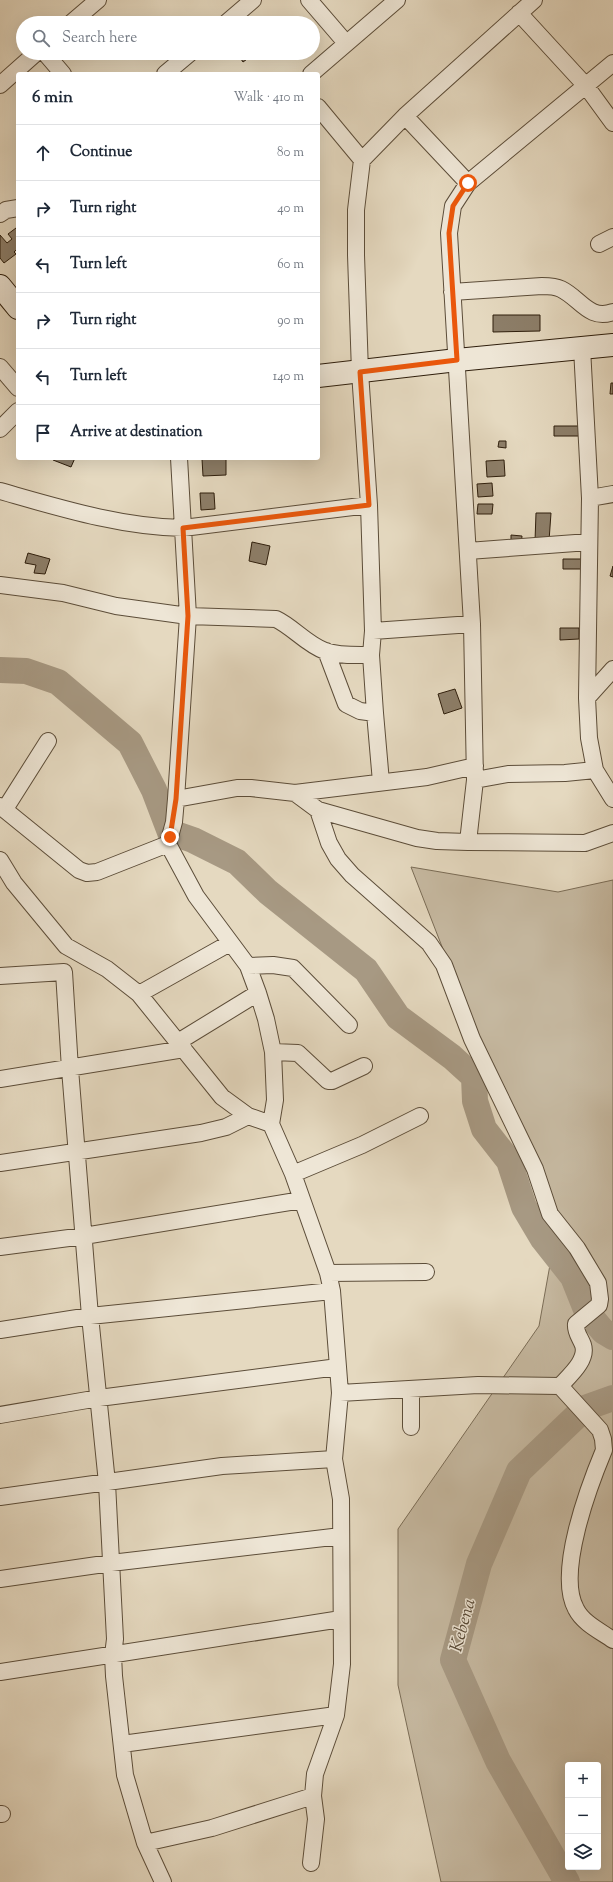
<!DOCTYPE html>
<html lang="en">
<head>
<meta charset="utf-8">
<style>
	:root { --surface:#fff; --page:#f2f2f3; --text:#1f2937; --muted:#747a83; --line:#e0e1e3 }
	body { margin:0; font-family:"Sorts Mill Goudy",serif; background:var(--page); color:var(--text) }
	.controls { position:absolute; right:12px; bottom:12px; display:grid; overflow:hidden; border-radius:4px; box-shadow:0 4px 16px #0002 }
	.controls button { width:36px; height:36px; display:grid; place-items:center; padding:0; border:0; border-bottom:1px solid var(--line); background:var(--surface); color:var(--text); font:20px sans-serif }
	.stop { position:absolute; width:12px; height:12px; margin:-9px; border:3px solid #ea580c; border-radius:50%; background:#fff }
	.stop.end { background:#ea580c; border-color:#fff; box-shadow:0 1px 4px #0008 }
	.list { margin:0; padding:0; list-style:none }
	h2 { display:flex; justify-content:space-between; align-items:center; height:52px; margin:0; padding:0 16px; font-size:17px }
	h2 small { font-size:13px; font-weight:400; color:var(--muted) }
	.list li { display:grid; grid-template-columns:26px 1fr auto; gap:12px; align-items:center; box-sizing:border-box; height:56px; padding:0 16px; border-top:1px solid var(--line) }
	.list b { display:block; font-size:15px; white-space:nowrap }
	.list em { font-size:13px; font-style:normal; color:var(--muted) }
	.icon { flex:none; width:22px; height:22px; fill:none; stroke:currentColor; stroke-width:2; stroke-linecap:round; stroke-linejoin:round }
	.map { position:relative; flex:none; width:613px; height:1882px; overflow:hidden }
	.search { position:absolute; background:var(--surface); box-shadow:0 4px 16px #0002; left:16px; top:16px; width:304px; height:44px; display:flex; align-items:center; gap:10px; box-sizing:border-box; padding:0 14px; border-radius:22px; color:var(--muted); font-size:15px }
	.panel { position:absolute; background:var(--surface); box-shadow:0 4px 16px #0002; left:16px; top:72px; width:304px; height:388px; border-radius:4px }
	.map>svg:first-child { display:block }
	.green { fill:#c6b9a1; stroke:#7a6c56; fill-rule:evenodd }
	.lines { fill:none; stroke-linecap:round; stroke-linejoin:round }
	.river { stroke:#a79983; stroke-width:26 }
	.building { fill:#8d7f6a; stroke:#2e1e0c }
	.minor-casing { stroke:#5c4d39; stroke-width:18 }
	.secondary-casing { stroke:#2e1e0c; stroke-width:24 }
	.minor { stroke:#eee6d6; stroke-width:16 }
	.secondary { stroke:#eee6d6; stroke-width:22 }
	.route { stroke:#ea580c; stroke-width:5 }
	.labels { text-anchor:middle; stroke-width:3; stroke-linejoin:round; paint-order:stroke }
	.water-label { font-size:18px; font-style:italic; fill:#584936; stroke:#eee6d6 }
</style>
</head>
<body>
<div class="map">
<svg width="613" height="1882" viewBox="0 0 613 1882">
	<rect width="100%" height="100%" fill="#e5d9c0"/>
	<filter id="stains"><feTurbulence type="fractalNoise" baseFrequency=".005" numOctaves="4"/><feColorMatrix values="0 0 0 0 .2 0 0 0 0 .09 0 0 0 0 .02 0 0 0 .5 -.17"/></filter>
	<radialGradient id="worn" r=".72"><stop offset=".6" stop-color="#630" stop-opacity="0"/><stop offset="1" stop-color="#630" stop-opacity=".3"/></radialGradient>
	<path class="green" d="M411 867 558 892 613 880V1882H441L398 1685V1529L539 1326 555 1237ZM568 1765H598V1867H568Z"/>
	<g class="lines">
		<path class="river" d="M0 670 26 671 58 682 130 743 154 790 170 832 193 840 237 862 268 892 366 970 398 1017 452 1057 474 1077 475 1101 484 1129 509 1161 524 1207 543 1239 573 1277 587 1312 603 1331 613 1337
			M567 1882 498 1761 453 1660 479 1564 519 1471 585 1408 613 1398"/>
	</g>
	<path class="building" d="M237 53H247L250 57 243 62Z
		M16 228 18 231V248L14 252 16 254 4 263 0 258V235L7 243 12 239 8 234Z
		M493 315H540V331L493 332Z
		M611 383H613V394H610Z
		M554 426H580V436H554Z
		M499 441H506V448L498 447Z
		M54 458H75L71 467 53 460Z
		M226 458V475L203 476 202 459Z
		M504 460 505 476 487 477 486 461Z
		M492 483 493 496 478 497 477 484Z
		M200 493H214L215 509 201 510Z
		M478 504H493L492 514H477Z
		M536 513H551L549 541H535Z
		M511 535 522 536 521 547 511 546Z
		M252 542 270 546 266 565 249 561Z
		M28 553 50 559 45 574 34 573 36 565 25 563Z
		M563 559H585V569H563Z
		M613 566V577L610 576Z
		M560 628H579V639L560 640Z
		M455 689 462 708 444 714 438 694Z"/>
	<g class="lines">
		<defs>
			<path id="minor" d="M309 0 346 43
				M519 13 586 86 613 123
				M71 23 98 0
				M226 23 253 0
				M45 53 63 74
				M613 63 468 183 453 206 449 233 472 624 475 780 468 842 585 843 613 833
				M165 74 190 53
				M311 74 397 0
				M0 85 36 53
				M318 107 362 160
				M405 116 468 183
				M0 214 6 210 18 208
				M599 244 613 237
				M452 292 542 286C548 286 555 286 561 289 580 298 589 321 613 312
				M582 348 590 498 587 698 589 738 595 770 613 799
				M0 367 18 388
				M0 429 18 411
				M0 491C60 508 121 527 183 528L369 505
				M590 498 613 494
				M468 551 589 542
				M0 585 63 593 116 606 188 616 179 458
				M373 631 472 624
				M326 651 346 704 360 711 375 713
				M587 698 613 669
				M475 780 508 774 565 773 595 770
				M381 782 375 713 371 655 373 631 369 505 360 372 356 255V210L362 160 405 116 534 0
				M295 793 427 777 475 766
				M176 799 237 788H251L295 793 318 810 417 838 437 841 468 842
				M0 806 79 870 87 873 97 872 168 844 196 896 248 966 258 993 266 1019 273 1052 275 1100 271 1124
				M5 809 48 741
				M318 810 329 843 338 859 352 875 429 943 444 965 472 1039 535 1169 550 1214 577 1248 598 1283 600 1299 599 1305 576 1324C575 1332 580 1337 583 1345 588 1360 569 1376 560 1386
				M168 844 174 822 176 799 188 616 276 619C293 627 306 644 325 651 339 656 357 655 371 655
				M0 860 14 883 66 946 107 969 139 994 222 1097 248 1116 271 1124 293 1174 328 1273 332 1291 338 1367 340 1393 334 1459 341 1499 342 1664 336 1715 315 1774 313 1796 212 1828 145 1843
				M248 966 273 965 293 968 349 1025
				M0 976 64 972 70 1069 90 1316 107 1483 115 1639 113 1655 114 1676 125 1775 145 1843 163 1882
				M139 994 230 943
				M178 1042 258 993
				M273 1052 298 1053 328 1081H332L364 1066
				M0 1079 184 1049
				M0 1163 201 1133 226 1127 248 1116
				M293 1174 362 1145 420 1116
				M0 1247 84 1236 302 1200
				M328 1273 426 1272
				M0 1330 90 1316 332 1291
				M411 1389V1427
				M340 1393 478 1385 560 1386 600 1430 603 1439 604 1450C589 1486 556 1573 576 1609 583 1623 600 1631 613 1640
				M0 1415 99 1398 338 1367
				M0 1497 222 1466 334 1459
				M0 1579 111 1563 341 1536
				M0 1672 341 1619
				M122 1744 336 1715
				M0 1814H2
				M311 1863 316 1819 313 1796"/>
			<path id="secondary" d="M0 286 18 308
				M318 376 457 360 613 345"/>
		</defs>
		<use href="#minor" class="minor-casing"/>
		<use href="#secondary" class="secondary-casing"/>
		<use href="#minor" class="minor"/>
		<use href="#secondary" class="secondary"/>
	</g>
	<g class="lines">
		<path class="route" d="M170 837 176 799 188 616 183 528 369 505 360 372 457 360 449 233 453 206 468 183"/>
	</g>
	<g class="labels">
		<g class="water-label">
			<text transform="translate(462 1625) rotate(-75)" y="6">Kebena</text>
		</g>
	</g>
	<rect width="100%" height="100%" filter="url(#stains)"/>
	<rect width="100%" height="100%" fill="url(#worn)"/>
</svg>
<div class="controls">
<button>+</button>
<button>−</button>
<button><svg class="icon" aria-label="layers" viewBox="0 0 24 24"><path d="M12 4l9 5-9 5-9-5zM3 14l9 5 9-5"/></svg></button>
</div>
<div class="stop" style="left:468px;top:183px"></div>
<div class="stop end" style="left:170px;top:837px"></div>
<div class="search"><svg class="icon" aria-label="search" viewBox="0 0 24 24"><circle cx="10" cy="10" r="6"/><path d="M15 15l6 6"/></svg>Search here</div>
<section class="panel">
<h2>6 min<small>Walk · 410 m</small></h2>
<ul class="list">
<li><svg class="icon" aria-label="ahead" viewBox="0 0 24 24"><path d="M12 20V5M6 11l6-6 6 6"/></svg><div><b>Continue</b></div><em>80 m</em></li>
<li><svg class="icon" aria-label="right" viewBox="0 0 24 24"><path d="M7 20v-9h11M14 6l5 5-5 5"/></svg><div><b>Turn right</b></div><em>40 m</em></li>
<li><svg class="icon" aria-label="left" viewBox="0 0 24 24"><path d="M17 20v-9H6M10 6l-5 5 5 5"/></svg><div><b>Turn left</b></div><em>60 m</em></li>
<li><svg class="icon" aria-label="right" viewBox="0 0 24 24"><path d="M7 20v-9h11M14 6l5 5-5 5"/></svg><div><b>Turn right</b></div><em>90 m</em></li>
<li><svg class="icon" aria-label="left" viewBox="0 0 24 24"><path d="M17 20v-9H6M10 6l-5 5 5 5"/></svg><div><b>Turn left</b></div><em>140 m</em></li>
<li><svg class="icon" aria-label="arrive" viewBox="0 0 24 24"><path d="M6 21V4h12l-3 4 3 4H6"/></svg><div><b>Arrive at destination</b></div></li>
</ul>
</section>
</div>
</body>
</html>
